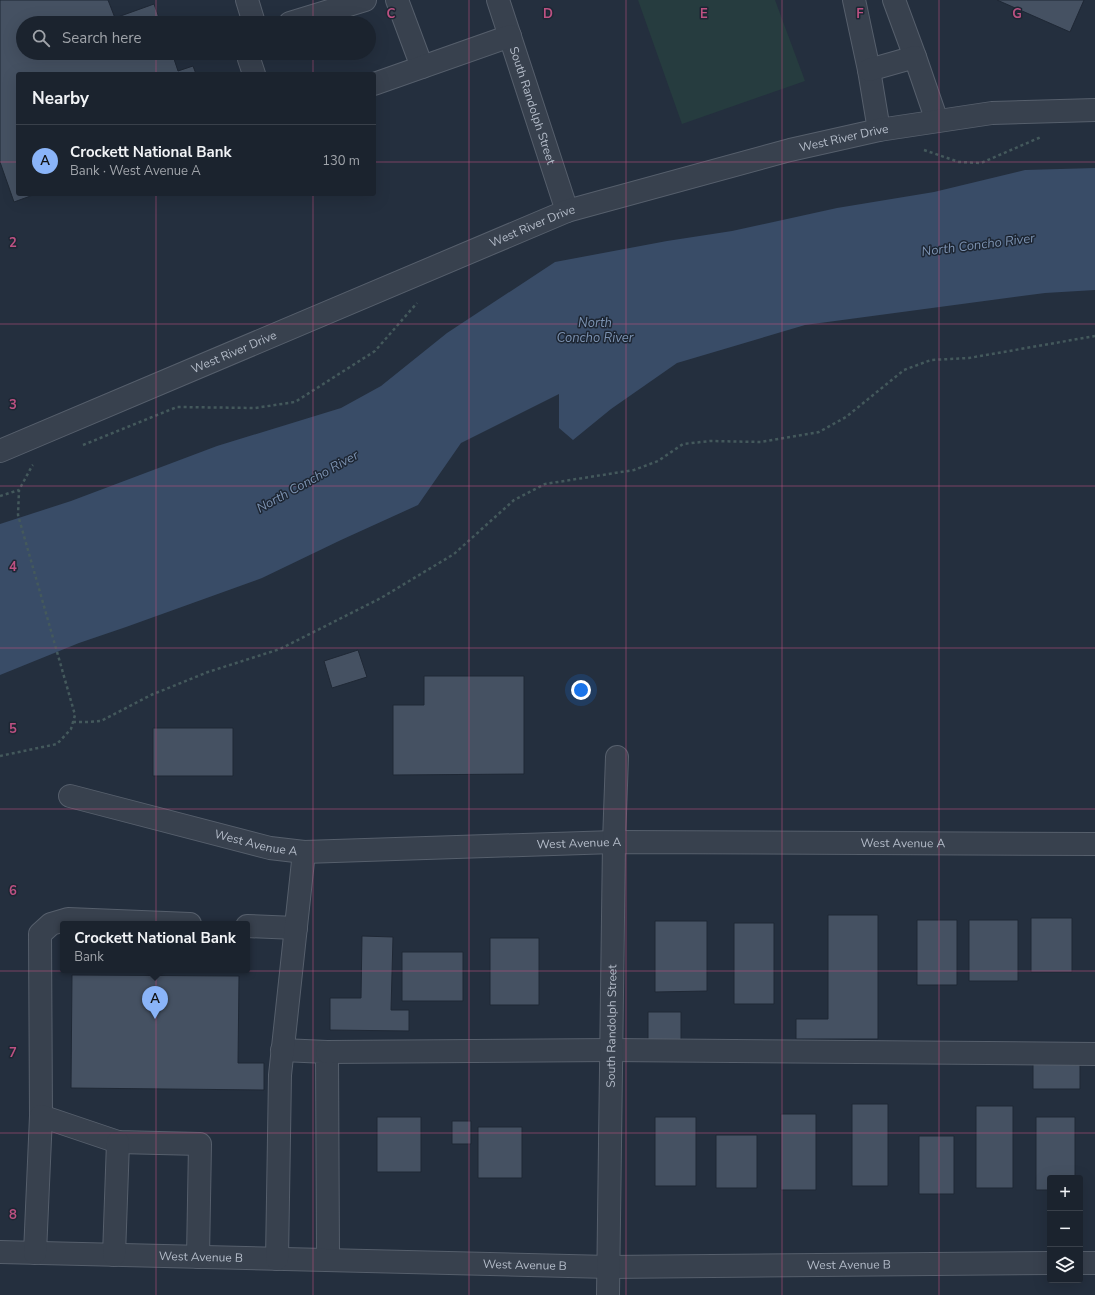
<!DOCTYPE html>
<html lang="en">
<head>
<meta charset="utf-8">
<style>
	:root { --surface:#1b232e; --page:#282f3a; --text:#f1f3f6; --muted:#a0a4aa; --line:#39404a; --accent:#8ab4f8 }
	body { margin:0; font-family:"Nunito Sans",sans-serif; background:var(--page); color:var(--text) }
	.controls { position:absolute; right:12px; bottom:12px; display:grid; overflow:hidden; border-radius:4px; box-shadow:0 4px 16px #0002 }
	.controls button { width:36px; height:36px; display:grid; place-items:center; padding:0; border:0; border-bottom:1px solid var(--line); background:var(--surface); color:var(--text); font:20px sans-serif }
	.you { position:absolute; left:581px; top:690px; width:14px; height:14px; margin:-10px; border:3px solid #fff; border-radius:50%; background:#1a73e8; box-shadow:0 0 0 6px #1a73e833 }
	.badge { display:grid; place-items:center; width:26px; height:26px; border-radius:50%; background:var(--accent); color:#111; font-size:13px; font-weight:700 }
	.pin { position:absolute; translate:-50% -33px; filter:drop-shadow(0 1px 2px #0008) }
	.pin::after { content:''; position:absolute; top:21px; width:14px; height:12px; background:inherit; clip-path:polygon(0 0,100% 0,50% 100%) }
	.popup { position:absolute; left:60px; top:921px; width:190px; height:52px; box-sizing:border-box; display:grid; place-content:center; border-radius:4px; background:var(--surface); filter:drop-shadow(0 1px 3px #0005); font-size:13px; white-space:nowrap; color:var(--muted) }
	.popup b { font-size:15px; color:var(--text) }
	.popup::after { content:''; position:absolute; left:50%; top:100%; margin-left:-8px; border:8px solid transparent; border-top-color:var(--surface) }
	.list { margin:0; padding:0; list-style:none }
	h2 { display:flex; justify-content:space-between; align-items:center; height:52px; margin:0; padding:0 16px; font-size:17px }
	h2 small { font-size:13px; font-weight:400; color:var(--muted) }
	.list li { display:grid; grid-template-columns:26px 1fr auto; gap:12px; align-items:center; box-sizing:border-box; height:72px; padding:0 16px; border-top:1px solid var(--line) }
	.list b { display:block; font-size:15px; white-space:nowrap }
	.list p { margin:0; font-size:13px; white-space:nowrap; color:var(--muted) }
	.list em { font-size:13px; font-style:normal; color:var(--muted) }
	.icon { flex:none; width:22px; height:22px; fill:none; stroke:currentColor; stroke-width:2; stroke-linecap:round; stroke-linejoin:round }
	.map { position:relative; flex:none; width:1095px; height:1295px; overflow:hidden }
	.search { position:absolute; background:var(--surface); box-shadow:0 4px 16px #0002; left:16px; top:16px; width:360px; height:44px; display:flex; align-items:center; gap:10px; box-sizing:border-box; padding:0 14px; border-radius:22px; color:var(--muted); font-size:15px }
	.panel { position:absolute; background:var(--surface); box-shadow:0 4px 16px #0002; left:16px; top:72px; width:360px; height:124px; border-radius:4px }
	.map>svg:first-child { display:block }
	.green { fill:#263c3f }
	.water { fill:#394c67 }
	.building { fill:#455162; stroke:#1f2835 }
	.lines { fill:none; stroke-linecap:round; stroke-linejoin:round }
	.minor-casing { stroke:#565f6c; stroke-width:24 }
	.path { stroke:#44595c; stroke-width:2.5; stroke-dasharray:3 3; stroke-linecap:butt }
	.minor { stroke:#38414e; stroke-width:22 }
	.grid { fill:none; stroke:#bd5182; stroke-width:1; stroke-opacity:0.55 }
	.labels { text-anchor:middle; stroke-width:3; stroke-linejoin:round; paint-order:stroke }
	.street-label { font-size:12px; fill:#b4bcc9; stroke:#1d2633 }
	.water-label { font-size:13px; font-style:italic; fill:#7c92b1; stroke:#1d2633 }
	.grid-label { font-size:13px; text-anchor:middle; font-weight:bold; fill:#bd5182; stroke:#1d2633; stroke-width:3; stroke-linejoin:round; paint-order:stroke }
</style>
</head>
<body>
<div class="map">
<svg width="1095" height="1295" viewBox="0 0 1095 1295">
	<rect width="100%" height="100%" fill="#242f3e"/>
	<path class="green" d="M638 0H775L805 81 682 124Z"/>
	<path class="water" d="M1095 168V290L1045 293 805 325 677 363 611 409 573 440 559 428V394L461 443 418 505 341 540 262 578 126 627 79 643 0 675V524L71 501 217 446 341 408 381 386 447 333 555 262 667 241 732 231 837 208 934 192 1025 170Z"/>
	<path class="building" d="M0 0H108L115 18 154 4 161 23H23V53H172L178 71 193 66 196 74H18V194H36L14 202 0 162Z
		M997 0H1084L1070 32Z
		M358 650 367 677 332 688 324 661Z
		M424 676H524V774L393 775V705H424Z
		M153 728H233V776H153Z
		M828 915H878V1039H796V1019H828Z
		M1031 918H1072V972H1031Z
		M917 920H957V985H917Z
		M969 920H1018V981H969Z
		M655 921H707V991L655 992Z
		M734 923H774V1004H734Z
		M362 936 393 937 391 1010H409V1031L330 1030V998H361Z
		M490 938H539V1005H490Z
		M402 952H463V1001H402Z
		M72 975 239 976 238 1063H264V1090L71 1088Z
		M648 1012H681V1040H648Z
		M1033 1062H1080V1089H1033Z
		M852 1104H888V1186H852Z
		M976 1106H1013V1188H976Z
		M781 1114H816V1190H781Z
		M377 1117H421V1172H377Z
		M655 1117H696V1186H655Z
		M1036 1117H1075V1178H1050V1190H1036Z
		M452 1121H471V1144H452Z
		M478 1127H522V1178H478Z
		M716 1135H757V1188H716Z
		M919 1136H954V1194H919Z"/>
	<g class="lines">
		<defs>
			<g id="minor">
				<path d="M247 0 254 23"/>
				<path d="M397 0 422 67"/>
				<path id="s1" d="M498 0 567 211"/>
				<path d="M854 0 869 70 879 130"/>
				<path d="M894 0 915 57"/>
				<path d="M290 23 365 0"/>
				<path d="M251 53 249 59 254 74"/>
				<path d="M869 70 915 57 937 121"/>
				<path d="M374 84 510 36"/>
				<path id="s2" d="M0 451 567 211 790 150 879 130 992 113 1095 110"/>
				<path id="s3" d="M70 796 270 848 304 852 614 842 1095 844"/>
				<path d="M247 926 296 928"/>
				<path d="M282 1050 327 1052 328 1260"/>
				<path d="M327 1052 611 1050 1095 1054"/>
				<path d="M41 1116 40 934 51 924 68 919 190 924"/>
				<path id="s4" d="M0 1252 609 1267 1050 1263"/>
				<path d="M35 1253 41 1116 118 1142 200 1144 198 1257"/>
				<path d="M114 1255 118 1142"/>
				<path d="M277 1259 280 1075 304 852"/>
				<path d="M1080 1263H1095"/>
				<path id="s5" d="M608 1295 614 842 617 757"/>
			</g>
		</defs>
		<use href="#minor" class="minor-casing"/>
		<path class="path" d="M924 150 959 162 981 163 1041 137
			M83 445 177 407 255 408 295 402 375 351 417 303
			M0 496 19 490
			M73 722H88L101 721 151 695 208 672 280 649 381 598 454 554 514 500 545 484 634 470 658 461 683 444 710 441 761 442 819 432 846 417 904 370 931 360 969 358 1095 336
			M0 756 57 744 71 729 75 715 18 515 19 490 32 466 33 465"/>
		<use href="#minor" class="minor"/>
	</g>
	<path class="grid" d="M156 0V23M313 0V23M469 0V1295M626 0V1295M782 0V1295M939 0V1295M156 53V74M313 53V74M0 162H18M374 162H1095M156 194V1295M313 194V1295M0 324H1095M0 486H1095M0 648H1095M0 809H1095M0 971H1095M0 1133H1095"/>
	<g class="labels">
		<g class="street-label">
			<text dy="4" stroke="none"><textPath href="#s1" startOffset="111">South Randolph Street</textPath></text>
			<text dy="4" stroke="none"><textPath href="#s2" startOffset="902">West River Drive</textPath></text>
			<text dy="4" stroke="none"><textPath href="#s2" startOffset="578">West River Drive</textPath></text>
			<text dy="4" stroke="none"><textPath href="#s2" startOffset="254">West River Drive</textPath></text>
			<text dy="4" stroke="none"><textPath href="#s3" startOffset="192">West Avenue A</textPath></text>
			<text dy="4" stroke="none"><textPath href="#s3" startOffset="840">West Avenue A</textPath></text>
			<text dy="4" stroke="none"><textPath href="#s3" startOffset="516">West Avenue A</textPath></text>
			<text dy="4" stroke="none"><textPath href="#s5" startOffset="269">South Randolph Street</textPath></text>
			<text dy="4" stroke="none"><textPath href="#s4" startOffset="201">West Avenue B</textPath></text>
			<text dy="4" stroke="none"><textPath href="#s4" startOffset="525">West Avenue B</textPath></text>
			<text dy="4" stroke="none"><textPath href="#s4" startOffset="849">West Avenue B</textPath></text>
		</g>
		<g class="water-label">
			<text transform="translate(978 244) rotate(-7)" y="5">North Concho River</text>
			<text x="595" y="327">North<tspan x="595" dy="15">Concho River</tspan></text>
			<text transform="translate(307 481) rotate(-29)" y="5">North Concho River</text>
		</g>
	</g>
	<g class="grid-label">
		<text x="391" y="18">C</text>
		<text x="548" y="18">D</text>
		<text x="704" y="18">E</text>
		<text x="860" y="18">F</text>
		<text x="1017" y="18">G</text>
		<text x="13" y="247">2</text>
		<text x="13" y="409">3</text>
		<text x="13" y="571">4</text>
		<text x="13" y="733">5</text>
		<text x="13" y="895">6</text>
		<text x="13" y="1057">7</text>
		<text x="13" y="1219">8</text>
	</g>
</svg>
<div class="controls">
<button>+</button>
<button>−</button>
<button><svg class="icon" aria-label="layers" viewBox="0 0 24 24"><path d="M12 4l9 5-9 5-9-5zM3 14l9 5 9-5"/></svg></button>
</div>
<div class="you"></div>
<div class="pin badge" style="left:155px;top:1019px">A</div>
<div class="popup"><b>Crockett National Bank</b>Bank</div>
<div class="search"><svg class="icon" aria-label="search" viewBox="0 0 24 24"><circle cx="10" cy="10" r="6"/><path d="M15 15l6 6"/></svg>Search here</div>
<section class="panel">
<h2>Nearby<small></small></h2>
<ul class="list">
<li><span class="badge">A</span><div><b>Crockett National Bank</b><p>Bank · West Avenue A</p></div><em>130 m</em></li>
</ul>
</section>
</div>
</body>
</html>
